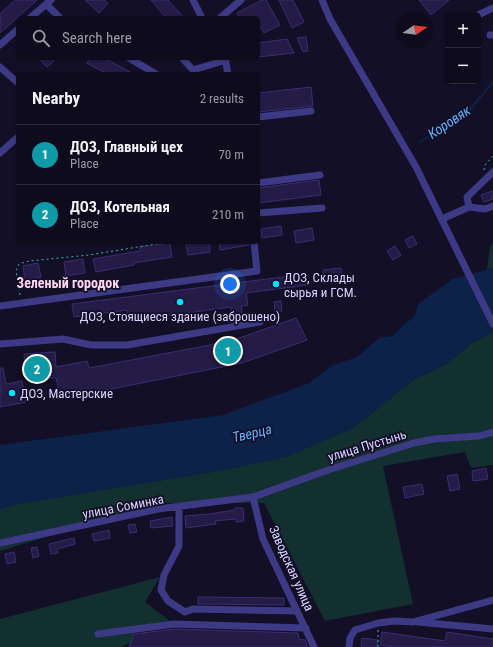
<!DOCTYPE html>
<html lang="en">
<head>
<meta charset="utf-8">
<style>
	:root { --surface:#0e0b1c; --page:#171425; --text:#f1f3f6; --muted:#9b9ba3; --line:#2e2b3b; --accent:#00e5ff }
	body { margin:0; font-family:"Roboto Condensed",sans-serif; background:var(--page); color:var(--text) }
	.controls { position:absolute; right:12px; top:12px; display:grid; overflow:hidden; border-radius:6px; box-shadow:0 1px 3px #0004 }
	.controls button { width:36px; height:36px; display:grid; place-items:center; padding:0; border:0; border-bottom:1px solid var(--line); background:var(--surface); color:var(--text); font:20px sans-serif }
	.compass { position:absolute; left:397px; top:12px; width:36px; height:36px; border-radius:50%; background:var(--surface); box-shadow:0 1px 3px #0004; rotate:77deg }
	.you { position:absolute; left:230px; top:284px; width:14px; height:14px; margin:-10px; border:3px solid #fff; border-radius:50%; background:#1a73e8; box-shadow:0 0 0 6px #1a73e833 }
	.badge { display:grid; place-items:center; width:26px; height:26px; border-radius:50%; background:var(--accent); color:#fff; font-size:13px; font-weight:700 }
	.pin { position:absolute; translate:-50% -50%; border:2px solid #fff; box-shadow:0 1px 4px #0006 }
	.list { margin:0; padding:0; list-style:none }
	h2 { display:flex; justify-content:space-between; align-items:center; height:52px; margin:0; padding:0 16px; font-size:17px }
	h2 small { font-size:13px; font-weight:400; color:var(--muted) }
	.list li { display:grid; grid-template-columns:26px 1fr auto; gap:12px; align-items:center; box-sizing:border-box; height:60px; padding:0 16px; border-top:1px solid var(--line) }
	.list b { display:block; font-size:15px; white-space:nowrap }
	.list p { margin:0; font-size:13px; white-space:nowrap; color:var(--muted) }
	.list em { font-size:13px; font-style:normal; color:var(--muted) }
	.icon { flex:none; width:22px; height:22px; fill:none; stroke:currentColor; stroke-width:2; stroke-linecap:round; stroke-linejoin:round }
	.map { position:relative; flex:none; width:493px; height:647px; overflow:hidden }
	.search { position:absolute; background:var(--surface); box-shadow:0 1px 3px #0004; left:16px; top:16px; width:244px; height:44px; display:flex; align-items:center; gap:10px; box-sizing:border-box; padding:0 14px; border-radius:6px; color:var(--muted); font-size:15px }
	.panel { position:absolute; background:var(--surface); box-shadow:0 1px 3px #0004; left:16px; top:72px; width:244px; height:172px; border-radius:6px }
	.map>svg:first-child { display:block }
	.green { fill:#12302f }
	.water { fill:#0c2248 }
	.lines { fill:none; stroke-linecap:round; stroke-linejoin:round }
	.stream { stroke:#0c2248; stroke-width:2 }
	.building { fill:#241b47; stroke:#3b2d73 }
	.path { stroke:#2fb8b0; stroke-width:1; stroke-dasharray:2 3; stroke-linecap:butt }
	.minor { stroke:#3d3a85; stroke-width:7 }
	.poi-dot { fill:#00e5ff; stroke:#130f26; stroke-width:1.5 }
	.labels { text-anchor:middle; stroke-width:3.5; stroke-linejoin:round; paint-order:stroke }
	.poi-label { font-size:13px; fill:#d9d4ff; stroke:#130f26; text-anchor:start }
	.street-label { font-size:13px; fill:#d9d4ff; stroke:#130f26 }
	.water-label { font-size:14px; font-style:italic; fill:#62b6ff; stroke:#130f26 }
	.neighbourhood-label { font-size:14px; font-weight:bold; fill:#ffd6f0; stroke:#130f26 }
</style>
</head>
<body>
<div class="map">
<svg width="493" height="647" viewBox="0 0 493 647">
	<rect width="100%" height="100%" fill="#130f26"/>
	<path class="green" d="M493 244V268L487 270 490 245Z
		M493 332V465L471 468 465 452 383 466 413 604 325 621 264 503H157L0 551V509L18 504 224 470 352 429 413 380 448 363 472 343Z
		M160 577 145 602 174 624 136 629 131 643 121 647H0V619Z"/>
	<path class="water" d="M493 268V332L472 343 448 363 413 380 352 429 286 457 224 470 18 504 0 509V445L223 415 309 383 331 366 357 357 379 338 393 336 402 326 414 317 418 304 453 279Z"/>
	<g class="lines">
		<path class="stream" d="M420 142 469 111 493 82"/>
	</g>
	<path class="building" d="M15 0H37L0 33V14Z
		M85 0H104L108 3 99 13Z
		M151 0H168L184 18H166Z
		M262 0H266L280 25 264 33 258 23V18H239L237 13Z
		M279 0H293L304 22 292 28Z
		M419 0H449L431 15Z
		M306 37 308 51 303 52 297 38Z
		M287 39 294 53 258 57V43Z
		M38 58H57L47 67Z
		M90 58H104L134 74H107L87 63Z
		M311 87 313 106 258 112V93Z
		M319 180 321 195 258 203V188Z
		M492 191 493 199 484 202 481 195Z
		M281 226 282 235 262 238 261 229Z
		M312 228 314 240 296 243 294 231Z
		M413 236 417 244 409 248 405 240Z
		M196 242H209L210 252 188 255 186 244Z
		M219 242H249V245L220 250Z
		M170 243 172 257 133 263 134 265 96 272 93 259 140 251V247Z
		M395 246 401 255 393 260 387 251Z
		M83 259 85 273 66 276 64 262Z
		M38 263 41 277 25 280 23 266Z
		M341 268 342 274 324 277 323 270Z
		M306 274 308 285 246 293 248 305 241 306 243 320 233 322 231 307 129 321 127 310 74 317 72 304Z
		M281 301 282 311 275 312 274 302Z
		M296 318 307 340 242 363 61 399 56 378 26 379 24 354 55 352 56 367 87 361 89 368 231 341Z
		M0 368H3L6 384 22 381 26 402 0 407Z
		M486 468 488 479 473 481 472 471Z
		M457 474 460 489 450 491 447 476Z
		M422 484 424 494 405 498 403 487Z
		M235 508H243L244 521 236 522V519L215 521 216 524 186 528 185 516 209 514 235 510Z
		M172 517 173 526 151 528 150 521Z
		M135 524 137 532 130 533 128 525Z
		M109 530 110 538 94 541 92 534Z
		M74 538 75 544 57 549 58 553 51 554 49 544Z
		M37 547 39 556 33 558 31 548Z
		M14 552 16 562 7 564 5 554Z
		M198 597 284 598V605L198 604Z
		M174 629 298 633 299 639 305 640 308 647H129L134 634Z
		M382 632 445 641 447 632 493 639V647H395L380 645Z
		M362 638 378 640 377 647H361Z"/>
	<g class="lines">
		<path class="path" d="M484 170 485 165 493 156
			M20 295 16 271 19 264 29 261 89 255 168 242
			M378 630V647"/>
		<path class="minor" d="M193 0 202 18
			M322 0 330 19 416 167 493 324
			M46 4 60 18
			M478 15 493 8
			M30 18 51 0
			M220 18 241 0
			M490 35H493
			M0 45 18 29
			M129 58 156 74
			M182 58 193 70 226 60
			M225 58 228 74
			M0 67 18 83
			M258 117 311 111
			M0 153 18 137
			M258 183 320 175
			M469 207 467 197 493 172
			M258 213 322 208
			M442 219 469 207 485 209 493 206
			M0 306 257 271 254 242
			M0 344 63 339 91 345H127L260 322
			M253 497 263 539 314 647
			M179 508V546L164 575 161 590 168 601 185 612 193 609 297 611
			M0 543 158 509 253 497 331 469 414 443 434 439 479 436 493 432
			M418 622 493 629
			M98 634 174 624 306 628
			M349 647 350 638 355 630 378 623 394 621 413 622 493 600"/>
	</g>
	<g class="poi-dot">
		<circle cx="276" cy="284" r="4"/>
		<circle cx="180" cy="302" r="4"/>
		<circle cx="12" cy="393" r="4"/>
	</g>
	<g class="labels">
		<g class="poi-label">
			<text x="284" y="282">ДОЗ, Склады<tspan x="284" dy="15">сырья и ГСМ.</tspan></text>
			<text x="180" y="321" text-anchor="middle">ДОЗ, Стоящиеся здание (заброшено)</text>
			<text x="20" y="398">ДОЗ, Мастерские</text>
		</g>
		<g class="street-label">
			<text transform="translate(367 445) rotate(-17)" y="5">улица Пустынь</text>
			<text transform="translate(123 506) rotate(-11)" y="5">улица Соминка</text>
			<text transform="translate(292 568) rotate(66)" y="5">Заводская улица</text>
		</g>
		<g class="water-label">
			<text transform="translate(449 122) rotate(-34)" y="5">Коровяк</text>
			<text transform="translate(252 433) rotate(-13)" y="5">Тверца</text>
		</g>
		<g class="neighbourhood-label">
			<text x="68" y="288">Зеленый городок</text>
		</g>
	</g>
</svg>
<div class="controls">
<button>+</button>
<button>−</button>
</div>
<svg class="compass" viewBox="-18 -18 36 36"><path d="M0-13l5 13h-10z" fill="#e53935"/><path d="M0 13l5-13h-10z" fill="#9b9ba3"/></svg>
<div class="you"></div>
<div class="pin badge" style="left:228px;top:351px;background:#0f9aa8">1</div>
<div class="pin badge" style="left:37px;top:369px;background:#0f9aa8">2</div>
<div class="search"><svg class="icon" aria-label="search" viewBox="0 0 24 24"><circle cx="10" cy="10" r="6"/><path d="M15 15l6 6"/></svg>Search here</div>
<section class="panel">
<h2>Nearby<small>2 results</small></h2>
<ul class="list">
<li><span class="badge" style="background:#0f9aa8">1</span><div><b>ДОЗ, Главный цех</b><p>Place</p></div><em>70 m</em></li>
<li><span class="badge" style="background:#0f9aa8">2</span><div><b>ДОЗ, Котельная</b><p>Place</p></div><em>210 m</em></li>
</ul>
</section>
</div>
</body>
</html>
